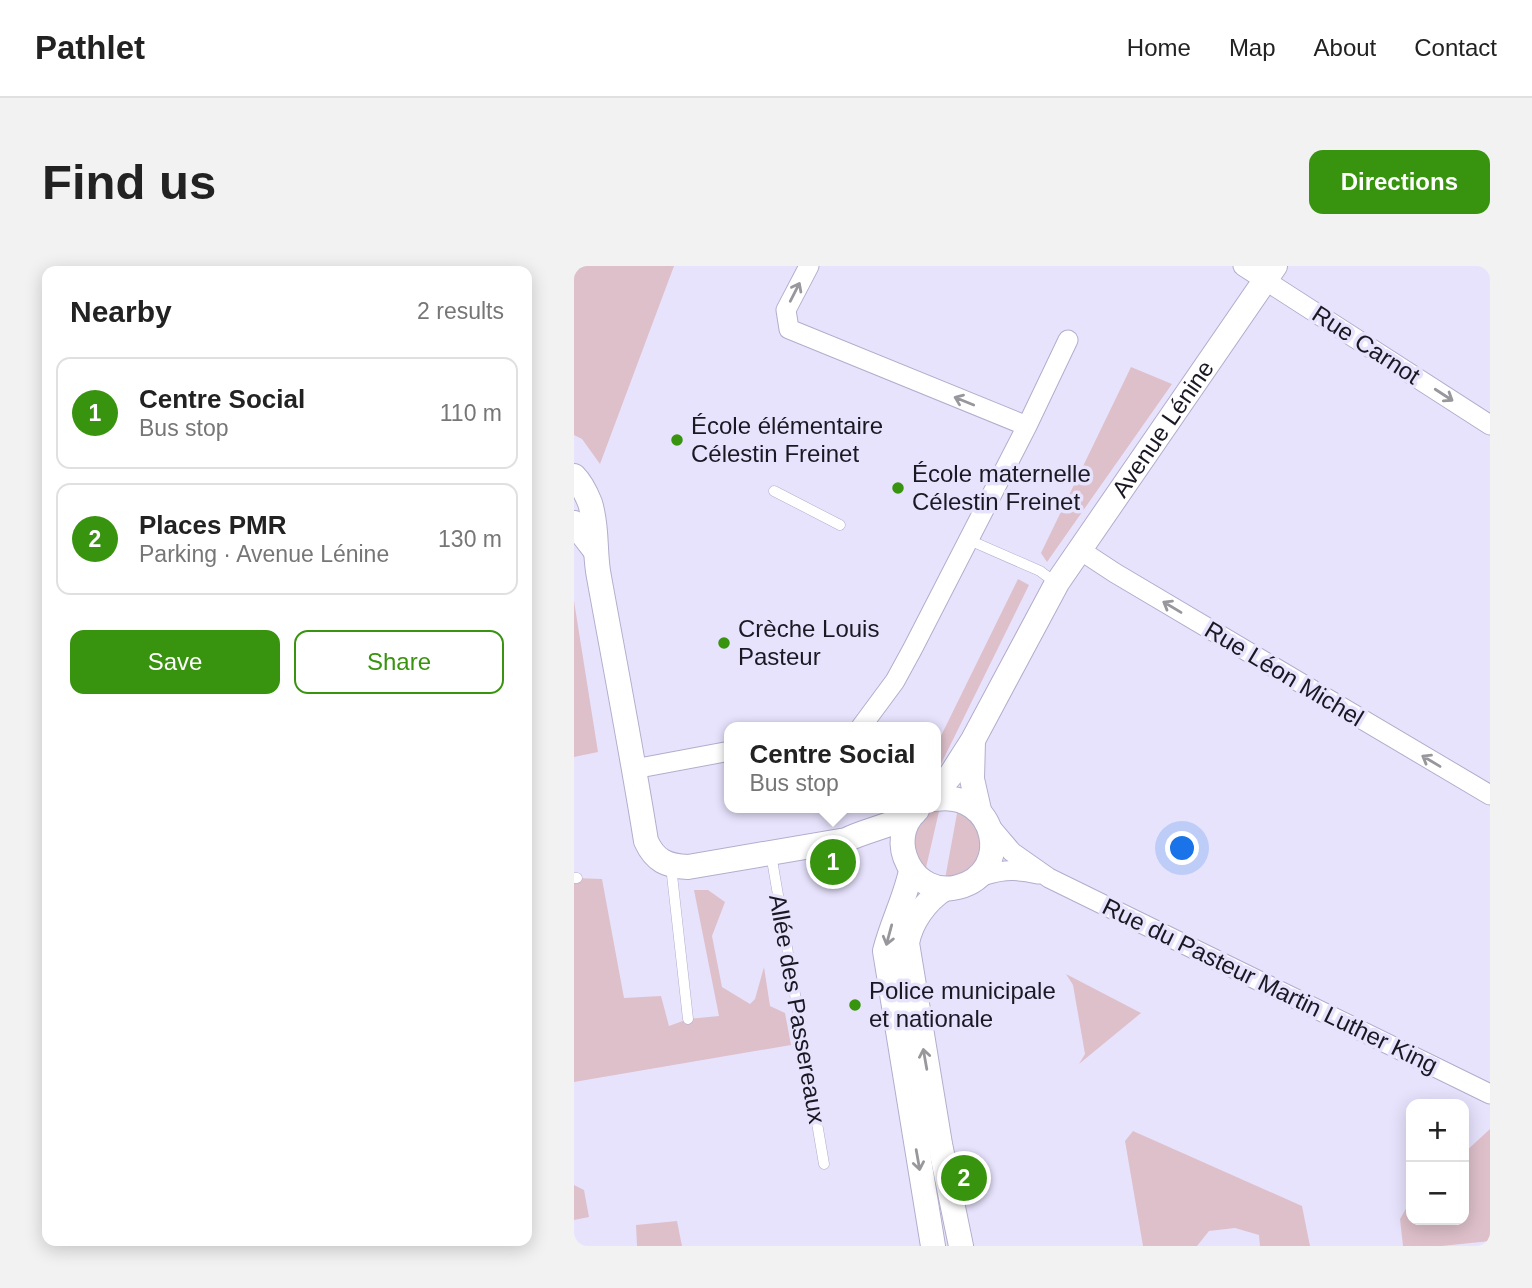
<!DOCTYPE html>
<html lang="en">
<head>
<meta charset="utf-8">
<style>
	:root { --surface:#fff; --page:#f2f2f2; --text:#222; --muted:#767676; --line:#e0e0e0; --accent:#38940e }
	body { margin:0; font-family:Arial,sans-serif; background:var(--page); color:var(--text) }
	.controls { position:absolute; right:21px; bottom:21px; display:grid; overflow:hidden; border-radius:14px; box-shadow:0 4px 18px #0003 }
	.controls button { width:63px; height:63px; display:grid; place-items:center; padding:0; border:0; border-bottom:2px solid var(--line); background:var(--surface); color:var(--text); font:35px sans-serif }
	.you { position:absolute; left:609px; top:583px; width:24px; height:24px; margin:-18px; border:5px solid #fff; border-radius:50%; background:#1a73e8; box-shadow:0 0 0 10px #1a73e833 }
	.badge { display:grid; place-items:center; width:46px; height:46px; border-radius:50%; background:var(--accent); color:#fff; font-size:23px; font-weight:700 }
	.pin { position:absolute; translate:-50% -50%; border:4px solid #fff; box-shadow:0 2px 7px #0006 }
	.popup { position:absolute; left:150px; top:456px; width:217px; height:91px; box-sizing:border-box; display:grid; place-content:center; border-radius:14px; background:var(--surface); filter:drop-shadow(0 2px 5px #0005); font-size:23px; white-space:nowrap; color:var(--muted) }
	.popup b { font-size:26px; color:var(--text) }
	.popup::after { content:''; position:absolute; left:50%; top:100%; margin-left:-14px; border:14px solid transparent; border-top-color:var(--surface) }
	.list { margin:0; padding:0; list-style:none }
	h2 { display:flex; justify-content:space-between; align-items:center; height:91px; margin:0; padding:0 28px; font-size:30px }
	h2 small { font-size:23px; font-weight:400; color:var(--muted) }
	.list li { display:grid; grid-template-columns:46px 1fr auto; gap:21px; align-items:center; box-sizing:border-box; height:112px; margin:0 14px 14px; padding:0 14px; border:2px solid var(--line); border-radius:14px }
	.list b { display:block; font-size:26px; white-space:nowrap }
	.list p { margin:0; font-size:23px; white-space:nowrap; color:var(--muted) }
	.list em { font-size:23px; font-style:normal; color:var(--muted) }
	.actions { display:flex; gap:14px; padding:21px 28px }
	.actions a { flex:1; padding:16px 0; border:2px solid var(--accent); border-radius:14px; text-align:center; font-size:24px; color:var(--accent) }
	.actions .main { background:var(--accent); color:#fff }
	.map { position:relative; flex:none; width:916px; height:980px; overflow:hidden; border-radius:14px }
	header { display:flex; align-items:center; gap:42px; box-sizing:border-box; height:98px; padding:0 35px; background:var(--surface); border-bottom:2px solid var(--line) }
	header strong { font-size:33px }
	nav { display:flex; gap:38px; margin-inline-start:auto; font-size:24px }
	.intro { display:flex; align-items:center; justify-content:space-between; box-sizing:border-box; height:168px; padding:0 42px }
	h1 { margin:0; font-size:49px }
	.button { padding:18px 32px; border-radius:14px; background:var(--accent); color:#fff; font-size:24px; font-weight:700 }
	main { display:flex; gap:42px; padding:0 42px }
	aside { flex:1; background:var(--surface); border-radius:14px; box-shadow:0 4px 18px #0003 }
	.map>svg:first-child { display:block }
	.green { fill:#dec0ca }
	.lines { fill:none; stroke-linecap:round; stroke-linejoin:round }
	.service-casing { stroke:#b3adcc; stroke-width:11 }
	.minor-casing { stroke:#b3adcc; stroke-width:21 }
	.tertiary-casing { stroke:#b3adcc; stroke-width:26 }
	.service { stroke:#fff; stroke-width:10 }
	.minor { stroke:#fff; stroke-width:19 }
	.tertiary { stroke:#fff; stroke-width:24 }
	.oneway { stroke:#98979c }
	.poi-dot { fill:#38940e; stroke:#e8e3fd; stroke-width:2.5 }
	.labels { text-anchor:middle; stroke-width:7; stroke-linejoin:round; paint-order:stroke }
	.street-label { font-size:24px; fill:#1a1823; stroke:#e8e3fd }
	.poi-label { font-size:24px; fill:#1a1823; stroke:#e8e3fd; text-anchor:start }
</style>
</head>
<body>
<header>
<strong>Pathlet</strong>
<nav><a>Home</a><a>Map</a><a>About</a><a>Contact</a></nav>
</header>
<div class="intro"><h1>Find us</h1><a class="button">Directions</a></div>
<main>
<aside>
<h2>Nearby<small>2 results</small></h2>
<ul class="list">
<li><span class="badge">1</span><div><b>Centre Social</b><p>Bus stop</p></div><em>110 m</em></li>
<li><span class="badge">2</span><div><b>Places PMR</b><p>Parking · Avenue Lénine</p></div><em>130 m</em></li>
</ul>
<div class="actions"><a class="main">Save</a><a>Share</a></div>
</aside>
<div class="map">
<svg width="916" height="980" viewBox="0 0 916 980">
	<rect width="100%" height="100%" fill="#e8e3fd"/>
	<path class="green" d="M0 0H100L26 198 8 173 0 169Z
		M557 101 598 118 473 296 467 287Z
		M444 313 455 319 367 498 362 497V480Z
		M0 335 24 486 0 491Z
		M366 541 351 606 344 599 337 570 348 550Z
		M384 542 405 558 408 588 393 607 371 613Z
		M0 612 28 613 50 732 87 730 95 760 114 753 145 750 120 624H134L151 636 138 670 148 721 176 738 181 733 190 701 196 740 211 747 217 779 0 816Z
		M492 708 567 747 505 798 511 788 499 719Z
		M916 863V975L868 980H829L826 953 837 934V954H890V887Z
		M559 865 728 940 736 980H686L685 969 661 962 635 965 623 980H569L551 875Z
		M0 919 10 924 15 951 0 954Z
		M103 955 108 980H63L62 959Z"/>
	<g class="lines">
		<defs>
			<path id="service" d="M200 225 266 259
				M395 274 466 305 482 317
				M197 588 250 898
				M97 600 114 753
				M0 612H3"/>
			<path id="minor" d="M235 0 212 44 215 63 453 160
				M669 0 916 159
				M506 284 541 307 916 529
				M287 461 321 415 339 382 453 160 494 74
				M60 503 156 485
				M415 559 438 586 475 612 916 828
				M400 613C423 604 440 602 464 608"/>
			<g id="tertiary">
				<path d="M0 210C8 218 12 227 16 237 24 262 20 287 25 311 41 399 58 487 72 575 81 595 93 600 114 601L272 574C295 563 318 560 340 547"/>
				<path d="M0 257 20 283"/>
				<path d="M399 475 398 513 405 544"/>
				<path id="s1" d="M362 526 376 510 399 474 483 317 701 0"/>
				<path d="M343 544C309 574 340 633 384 621 441 606 422 524 362 533"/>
				<path d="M337 605C331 633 318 657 311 685L359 980"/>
				<path d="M370 623C352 635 337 655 333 677L366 878 387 980"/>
			</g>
		</defs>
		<use href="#service" class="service-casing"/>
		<use href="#minor" class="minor-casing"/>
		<use href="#tertiary" class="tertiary-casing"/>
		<use href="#service" class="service"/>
		<use href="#minor" class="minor"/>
		<use href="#tertiary" class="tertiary"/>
	</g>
	<defs><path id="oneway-shaft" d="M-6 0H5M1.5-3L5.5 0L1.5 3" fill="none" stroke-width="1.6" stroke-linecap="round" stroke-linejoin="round" transform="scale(1.75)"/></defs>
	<g class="oneway">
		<use href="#oneway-shaft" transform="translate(221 26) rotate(-63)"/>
		<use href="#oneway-shaft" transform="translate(870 129) rotate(33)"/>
		<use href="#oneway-shaft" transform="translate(390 135) rotate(-158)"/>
		<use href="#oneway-shaft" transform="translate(598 341) rotate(-149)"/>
		<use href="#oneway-shaft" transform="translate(857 495) rotate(-149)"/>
		<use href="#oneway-shaft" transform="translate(315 669) rotate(105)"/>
		<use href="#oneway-shaft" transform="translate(351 793) rotate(-100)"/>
		<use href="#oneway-shaft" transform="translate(344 894) rotate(80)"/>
	</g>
	<g class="poi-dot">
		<circle cx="103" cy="174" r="7"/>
		<circle cx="324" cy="222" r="7"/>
		<circle cx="150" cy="377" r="7"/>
		<circle cx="281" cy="739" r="7"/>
	</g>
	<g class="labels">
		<g class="street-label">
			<text transform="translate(792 79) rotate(33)" y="8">Rue Carnot</text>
			<text dy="8" stroke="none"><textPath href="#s1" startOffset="429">Avenue Lénine</textPath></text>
			<text transform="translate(710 408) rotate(31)" y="8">Rue Léon Michel</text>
			<text transform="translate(696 720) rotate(26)" y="8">Rue du Pasteur Martin Luther King</text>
			<text transform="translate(223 743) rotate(80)" y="8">Allée des Passereaux</text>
		</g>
		<g class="poi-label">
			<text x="117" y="168">École élémentaire<tspan x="117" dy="28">Célestin Freinet</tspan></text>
			<text x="338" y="216">École maternelle<tspan x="338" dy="28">Célestin Freinet</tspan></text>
			<text x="164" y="371">Crèche Louis<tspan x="164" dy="28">Pasteur</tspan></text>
			<text x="295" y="733">Police municipale<tspan x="295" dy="28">et nationale</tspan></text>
		</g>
	</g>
</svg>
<div class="controls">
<button>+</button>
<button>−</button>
</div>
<div class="you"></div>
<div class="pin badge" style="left:259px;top:596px">1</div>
<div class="popup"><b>Centre Social</b>Bus stop</div>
<div class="pin badge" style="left:390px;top:912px">2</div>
</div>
</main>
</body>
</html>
